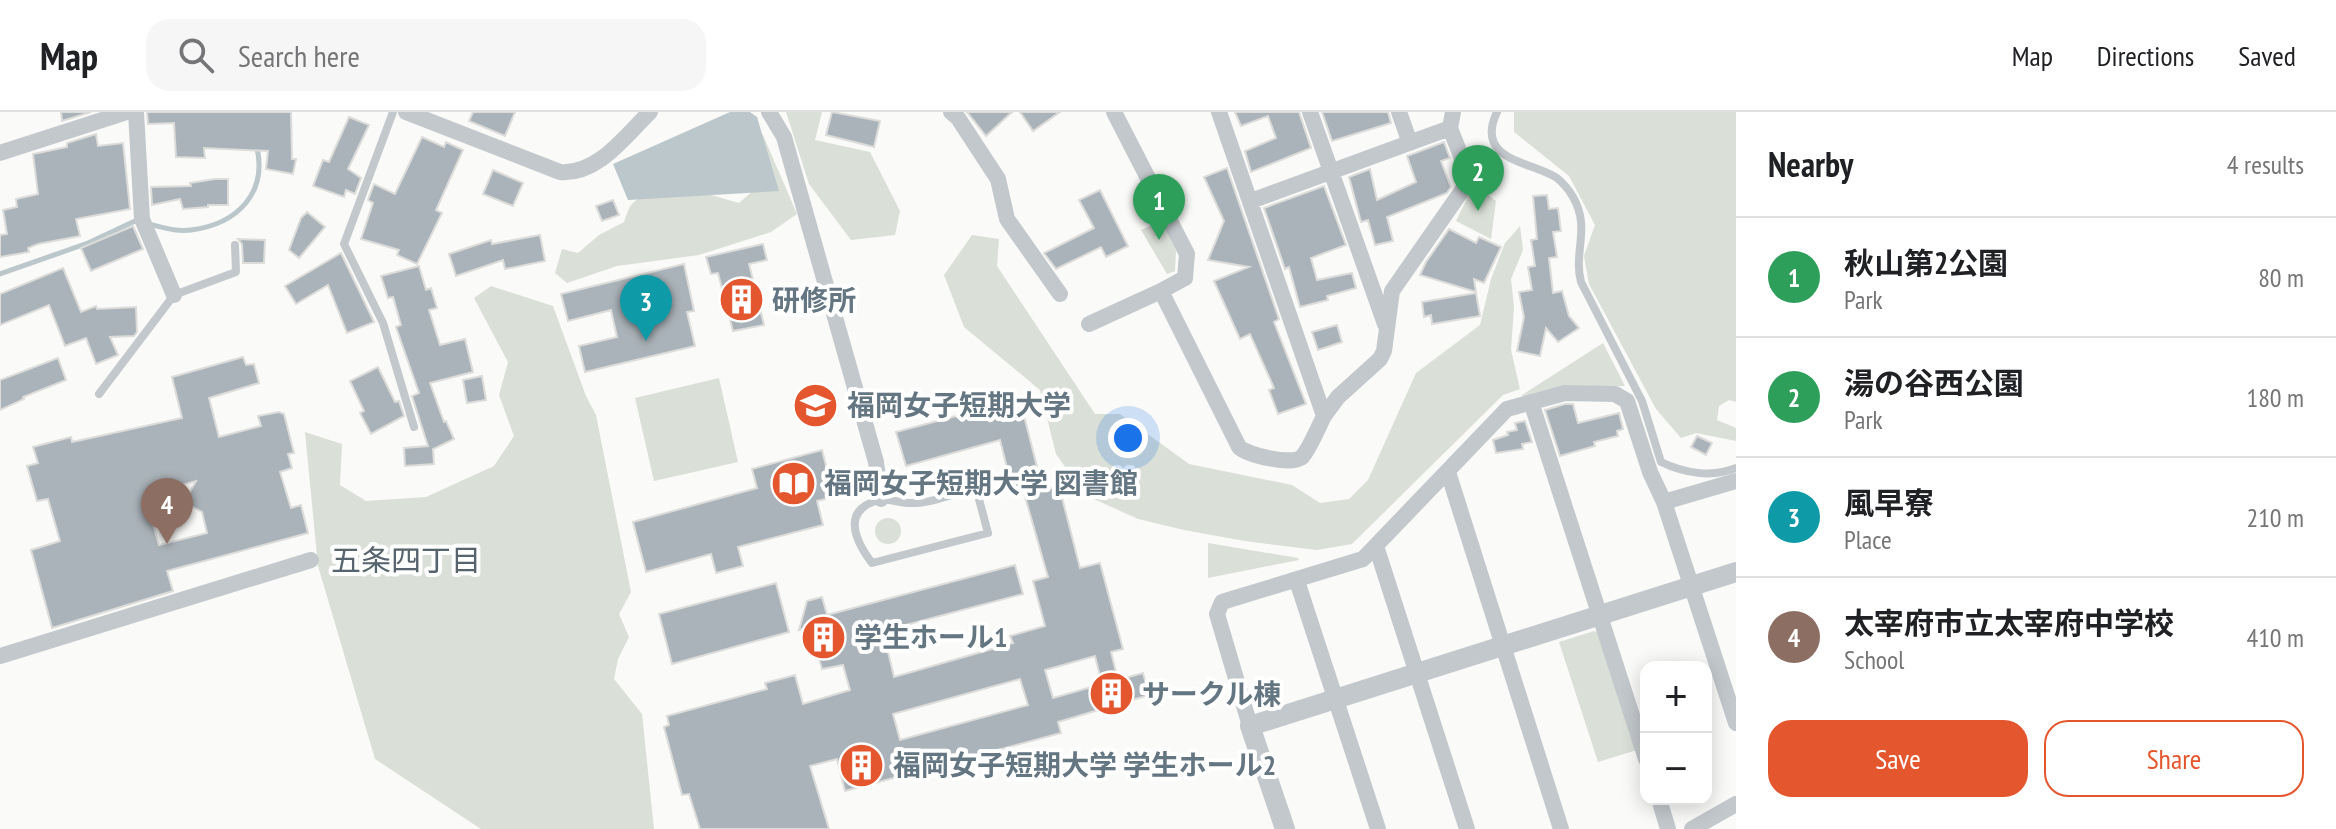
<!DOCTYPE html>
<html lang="en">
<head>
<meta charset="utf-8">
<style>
	:root { --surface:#fff; --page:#f6f6f6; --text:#202124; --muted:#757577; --line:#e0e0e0; --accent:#e4572e }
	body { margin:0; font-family:"PT Sans Narrow","Noto Sans JP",sans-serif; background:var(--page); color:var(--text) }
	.controls { position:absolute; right:24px; bottom:24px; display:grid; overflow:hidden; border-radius:16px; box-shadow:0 4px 20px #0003 }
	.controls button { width:72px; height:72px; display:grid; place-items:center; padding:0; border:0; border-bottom:2px solid var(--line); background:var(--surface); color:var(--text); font:40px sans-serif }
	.you { position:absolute; left:1128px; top:326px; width:28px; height:28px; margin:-20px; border:6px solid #fff; border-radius:50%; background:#1a73e8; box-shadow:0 0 0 12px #1a73e833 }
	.badge { display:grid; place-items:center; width:52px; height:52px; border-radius:50%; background:var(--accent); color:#fff; font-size:26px; font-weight:700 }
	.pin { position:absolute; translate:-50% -66px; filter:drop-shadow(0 2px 4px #0008) }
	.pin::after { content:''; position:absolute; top:42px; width:28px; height:24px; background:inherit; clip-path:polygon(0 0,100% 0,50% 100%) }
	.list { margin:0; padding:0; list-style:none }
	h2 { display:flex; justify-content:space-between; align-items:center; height:104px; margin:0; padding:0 32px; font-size:34px }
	h2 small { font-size:26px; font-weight:400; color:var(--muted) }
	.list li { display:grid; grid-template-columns:52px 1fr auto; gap:24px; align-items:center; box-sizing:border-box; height:120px; padding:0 32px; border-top:2px solid var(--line) }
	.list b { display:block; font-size:30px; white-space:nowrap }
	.list p { margin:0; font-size:26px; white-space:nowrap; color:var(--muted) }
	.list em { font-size:26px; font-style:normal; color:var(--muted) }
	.actions { display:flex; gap:16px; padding:24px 32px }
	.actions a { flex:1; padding:18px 0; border:2px solid var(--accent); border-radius:24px; text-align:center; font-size:28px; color:var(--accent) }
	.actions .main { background:var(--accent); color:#fff }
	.icon { flex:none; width:44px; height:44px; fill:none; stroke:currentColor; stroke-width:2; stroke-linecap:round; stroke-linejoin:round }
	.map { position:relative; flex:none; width:1736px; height:717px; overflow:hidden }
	header { display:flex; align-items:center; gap:48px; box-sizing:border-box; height:112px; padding:0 40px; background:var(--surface); border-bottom:2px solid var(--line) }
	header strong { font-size:38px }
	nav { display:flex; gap:44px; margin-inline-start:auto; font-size:28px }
	.search { width:560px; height:72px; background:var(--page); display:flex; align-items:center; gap:20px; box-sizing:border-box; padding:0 28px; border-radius:24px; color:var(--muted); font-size:30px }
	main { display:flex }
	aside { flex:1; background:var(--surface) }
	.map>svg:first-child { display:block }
	.green { fill:#dadfd7 }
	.water { fill:#bbc7cb }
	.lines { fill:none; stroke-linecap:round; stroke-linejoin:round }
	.stream { stroke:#bbc7cb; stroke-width:5 }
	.building { fill:#aab3b9; stroke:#dcdcda; stroke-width:2; fill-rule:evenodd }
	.service { stroke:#c3c8cc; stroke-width:8 }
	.minor { stroke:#c3c8cc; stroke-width:16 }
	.tertiary { stroke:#c3c8cc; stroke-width:20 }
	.labels { text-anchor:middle; stroke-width:8; stroke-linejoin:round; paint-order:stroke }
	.poi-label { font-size:28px; font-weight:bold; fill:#657683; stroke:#fff; text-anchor:start }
	.neighbourhood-label { font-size:30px; fill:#57646e; stroke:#fff }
</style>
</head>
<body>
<header>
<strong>Map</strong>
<div class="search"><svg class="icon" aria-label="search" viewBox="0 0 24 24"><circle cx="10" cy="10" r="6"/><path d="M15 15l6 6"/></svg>Search here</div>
<nav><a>Map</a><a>Directions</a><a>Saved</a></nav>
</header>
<main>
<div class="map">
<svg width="1736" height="717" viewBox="0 0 1736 717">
	<rect width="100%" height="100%" fill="#fafaf8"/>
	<path class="green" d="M786 0H822L815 28 870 40 900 99 895 123 851 128 809 72Z
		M1514 0H1736V290L1729 288 1719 294 1717 308 1736 316V329L1696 321 1681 326 1656 297 1589 172 1584 144 1595 113 1569 64 1514 20Z
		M732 9 763 23 797 102 771 120 699 143 617 154 567 171 555 161 562 137 578 141 599 123 624 110C626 105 628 97 631 93 657 64 708 82 739 91L763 70Z
		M1474 72 1496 89 1491 127 1456 109Z
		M1162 109 1176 139 1175 159 1167 162 1141 118Z
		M1520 114 1523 138 1511 167 1514 195 1511 238 1520 277 1503 283 1352 432 1317 438 1245 429 1184 418 1138 407 1085 383 1056 342 1040 278 964 215 944 163 972 123 999 127 997 154 1095 302H1120L1189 352 1292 373 1320 391 1349 387 1368 368 1416 261 1480 213 1491 167 1505 131Z
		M491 174 553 194 586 284 596 303 631 480 619 502 629 525 618 547 614 567 642 602 654 717H481L375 647 318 454 305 320 342 332 340 373 366 389 426 385 494 354 514 324 499 283 508 250 474 186Z
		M1603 231 1625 274 1562 276 1523 286 1522 283Z
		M719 266 738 350 654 369 635 286Z
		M875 419a13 13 0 1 1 26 0a13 13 0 1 1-26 0Z
		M1208 431 1298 446 1299 448 1208 466Z
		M1594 519 1601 522 1637 638 1598 650 1559 530Z"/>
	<path class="water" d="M730 0H750L757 5 779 79 628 88 613 52Z"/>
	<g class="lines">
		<path class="stream" d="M148 112C162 115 176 120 191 118 238 112 269 80 256 32
			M0 162 88 131 135 109"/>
	</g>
	<path class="building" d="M61 0H91L62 9Z
		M147 0H291L292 47H296L293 62 266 57 268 39 204 36 205 46 176 45 174 11 148 12Z
		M473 0H515L505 24 469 9Z
		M832 0 880 9 874 35 826 23Z
		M967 0H1012L986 24Z
		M1020 0H1060L1033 19Z
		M1235 0H1299L1311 36 1251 60 1245 39 1276 26 1268 4 1241 14Z
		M1322 0H1388L1391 11 1332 29Z
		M349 5 369 13 348 57 361 66 355 82 346 78 344 85 313 74 323 48 329 50Z
		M96 22 98 34 123 31 130 97 76 107 80 124 38 132 28 136 29 140 0 145V123L7 122 3 98 17 95 16 87 38 82 33 42 67 35V31Z
		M422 25 444 35 446 30 463 38 436 98 442 101 417 152 397 143 399 138 361 127 373 91 368 88 374 72 395 82Z
		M1444 30 1450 46 1441 49 1451 75 1447 81 1387 105 1393 129 1375 133 1368 108 1361 110 1349 65 1370 57 1377 88 1416 70 1407 44Z
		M1227 56 1279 207 1274 210 1306 292 1278 302 1269 278 1274 276 1250 222 1240 227 1214 169 1249 155 1208 148 1224 109 1204 65Z
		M493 58 523 71 513 94 483 82Z
		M215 67H228V93H208V95L183 97 180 87 152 93 151 75 191 74 190 71Z
		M1324 74 1346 133 1311 146 1317 168 1352 161 1356 176 1327 184 1328 188 1300 195 1289 155 1285 157 1264 96Z
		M1100 78 1128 134 1106 145 1101 135 1056 157 1044 141 1094 116 1079 88Z
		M1547 83 1549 97 1558 96 1561 119 1553 120 1557 145 1549 146 1553 181 1562 179 1569 204 1579 216 1558 230 1546 216 1540 244 1517 239 1524 205 1519 180 1532 178 1528 155 1535 154 1531 128 1537 127 1533 84Z
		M613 88 619 103 602 109 596 94Z
		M307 100 325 115 299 146 289 138 301 106Z
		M133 114 143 137 91 159 81 136Z
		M1449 117 1476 131 1479 125 1501 135 1484 171 1474 167 1476 180 1420 163 1426 150Z
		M540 123 545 149 505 157 503 148 456 164 449 142 491 128 492 132Z
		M238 127 265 128 264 151H243L242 132Z
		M763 132 767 148 749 152 764 213 733 219 718 161 711 162 706 145Z
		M341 141 374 210 347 221 328 173 296 192 285 174Z
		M684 152 694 199 687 200 695 234 585 260 579 234 617 225 611 198 568 209 561 182Z
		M419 154 426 178 431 176 437 196 429 198 440 233 465 227 473 260 430 271 444 310 446 309 454 327 433 337 434 352 405 354 404 336 428 334 412 284 419 281 396 215 401 213 393 185 388 186 381 164Z
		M63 156 81 200 96 194 97 197 136 195 137 220 134 224 110 225 118 243 96 252 86 226 65 234 49 193 0 213V182Z
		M1476 181 1480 204 1432 212 1431 203 1424 205 1422 190Z
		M1337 213 1342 230 1318 238 1312 220Z
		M243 245 246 253 254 252 259 271 209 286 219 325 261 314 258 304 279 300 284 302 294 341 288 342 292 356 280 360 291 396 301 393 308 421 167 459 173 479 52 516 31 438 60 429 48 387 37 389 27 354 38 351 33 335 71 325 72 330 182 306 172 265ZM196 369 184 390 202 400 207 421 159 433 145 383Z
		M58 246 66 268 23 285 24 287 0 298V268Z
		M378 255 395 290 399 289 404 304 371 322 360 301 364 299 350 269Z
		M482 264 486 288 467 291 463 268Z
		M1009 290 1011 298 1022 296 1043 378 1059 374 1080 456 1100 451 1123 537 1111 540 1118 568 1143 561 1149 583 1058 610 1061 621 845 679 837 647 810 654 829 717H700L689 682 682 683 664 615 669 613 667 604 767 577 765 571 795 563 803 592 850 578 843 553 822 557 810 515 799 518 807 489 822 485 827 503 1015 453 1023 482 883 519 894 565 1013 531 1010 524 1045 514 1033 469 1048 465 1024 381 1014 383 1000 328 906 354 896 320ZM1095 544 1102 572 1053 586 1045 558ZM1020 567 1028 593 900 628 893 602Z
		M1565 292H1573L1578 311 1619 301 1623 317 1617 319 1618 324 1594 330 1595 334 1560 344 1545 298Z
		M1525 309 1532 330 1522 332 1523 337 1496 341 1493 328 1508 323 1507 320 1517 318 1515 311Z
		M1697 324 1712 331 1706 343 1691 335Z
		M822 338 834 385 817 389 823 413 738 435 743 454 716 461 711 442 646 460 633 410 757 376 752 357Z
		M776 471 789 520 672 552 659 502Z"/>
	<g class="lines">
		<path class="service" d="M393 0 344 132 383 211 414 315
			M1497 0C1474 49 1531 49 1557 66 1563 71 1569 78 1573 85 1591 116 1573 140 1581 170L1642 289 1661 350C1684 361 1712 366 1736 356
			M99 282 174 183 236 160 235 133
			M976 376 988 421 872 451C856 430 840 398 879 388 889 386 899 391 909 391 930 392 956 381 976 376Z"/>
		<path class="minor" d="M136 0 142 107 174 183
			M406 0 560 60C598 63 625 24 650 0
			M769 0 784 25 876 350 881 387
			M951 0 958 6 998 67 1007 107 1060 182
			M1114 0 1187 142 1185 166 1161 179 1239 335C1247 343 1292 354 1302 345 1309 338 1319 314 1324 304L1219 0
			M1310 0 1385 212
			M1399 0 1410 31
			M0 41 127 0
			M1251 89 1450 16
			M1089 212 1161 179
			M1531 290 1646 647
			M1324 304 1338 285 1380 247 1384 239 1392 179 1470 67 1450 16 1453 0
			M1448 360 1561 717
			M1664 390 1736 369
			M1376 434 1467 717
			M1297 469 1378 717
			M0 544 311 448
			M1250 614 1217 502 1222 490 1363 447 1507 297 1565 281 1615 282 1627 289 1650 360 1664 390 1736 611
			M1659 687 1668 717
			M1692 717 1736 692"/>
		<path class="tertiary" d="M1285 717 1250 614 1736 460"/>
	</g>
	<defs>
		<symbol id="building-disc" viewBox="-11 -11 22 22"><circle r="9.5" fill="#e4572e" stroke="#fff"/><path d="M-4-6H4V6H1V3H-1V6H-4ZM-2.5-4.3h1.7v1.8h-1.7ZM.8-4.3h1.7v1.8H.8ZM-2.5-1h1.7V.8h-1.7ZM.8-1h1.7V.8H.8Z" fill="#fff"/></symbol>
		<symbol id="university-disc" viewBox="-11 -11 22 22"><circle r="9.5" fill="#e4572e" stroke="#fff"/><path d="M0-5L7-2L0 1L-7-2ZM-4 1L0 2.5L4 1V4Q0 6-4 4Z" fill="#fff"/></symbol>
		<symbol id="library-disc" viewBox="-11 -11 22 22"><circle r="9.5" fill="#e4572e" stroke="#fff"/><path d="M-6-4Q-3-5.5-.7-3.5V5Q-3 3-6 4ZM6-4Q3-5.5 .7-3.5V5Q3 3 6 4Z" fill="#fff"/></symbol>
	</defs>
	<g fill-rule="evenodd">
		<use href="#building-disc" x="716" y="162" width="51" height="51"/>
		<use href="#university-disc" x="790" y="268" width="51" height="51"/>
		<use href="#library-disc" x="768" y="346" width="51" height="51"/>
		<use href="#building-disc" x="798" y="500" width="51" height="51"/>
		<use href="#building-disc" x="1086" y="556" width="51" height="51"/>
		<use href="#building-disc" x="836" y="628" width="51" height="51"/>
	</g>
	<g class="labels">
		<g class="poi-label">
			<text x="772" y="198">研修所</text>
			<text x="847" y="303">福岡女子短期大学</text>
			<text x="824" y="381">福岡女子短期大学 図書館</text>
			<text x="854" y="535">学生ホール1</text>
			<text x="1142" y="592">サークル棟</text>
			<text x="893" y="663">福岡女子短期大学 学生ホール2</text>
		</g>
		<g class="neighbourhood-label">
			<text x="406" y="459">五条四丁目</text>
		</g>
	</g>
</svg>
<div class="controls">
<button>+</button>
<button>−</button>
</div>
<div class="you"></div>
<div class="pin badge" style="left:1159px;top:128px;background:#2e9e5b">1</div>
<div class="pin badge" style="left:1478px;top:99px;background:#2e9e5b">2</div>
<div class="pin badge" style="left:646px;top:229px;background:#0f9aa8">3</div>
<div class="pin badge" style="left:167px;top:432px;background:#8d6e63">4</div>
</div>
<aside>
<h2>Nearby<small>4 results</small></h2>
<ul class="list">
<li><span class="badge" style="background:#2e9e5b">1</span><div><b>秋山第2公園</b><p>Park</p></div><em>80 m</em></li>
<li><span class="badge" style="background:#2e9e5b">2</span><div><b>湯の谷西公園</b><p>Park</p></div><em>180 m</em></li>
<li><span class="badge" style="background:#0f9aa8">3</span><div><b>風早寮</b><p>Place</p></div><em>210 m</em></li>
<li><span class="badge" style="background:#8d6e63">4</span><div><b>太宰府市立太宰府中学校</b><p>School</p></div><em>410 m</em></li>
</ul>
<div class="actions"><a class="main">Save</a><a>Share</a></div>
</aside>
</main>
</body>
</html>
